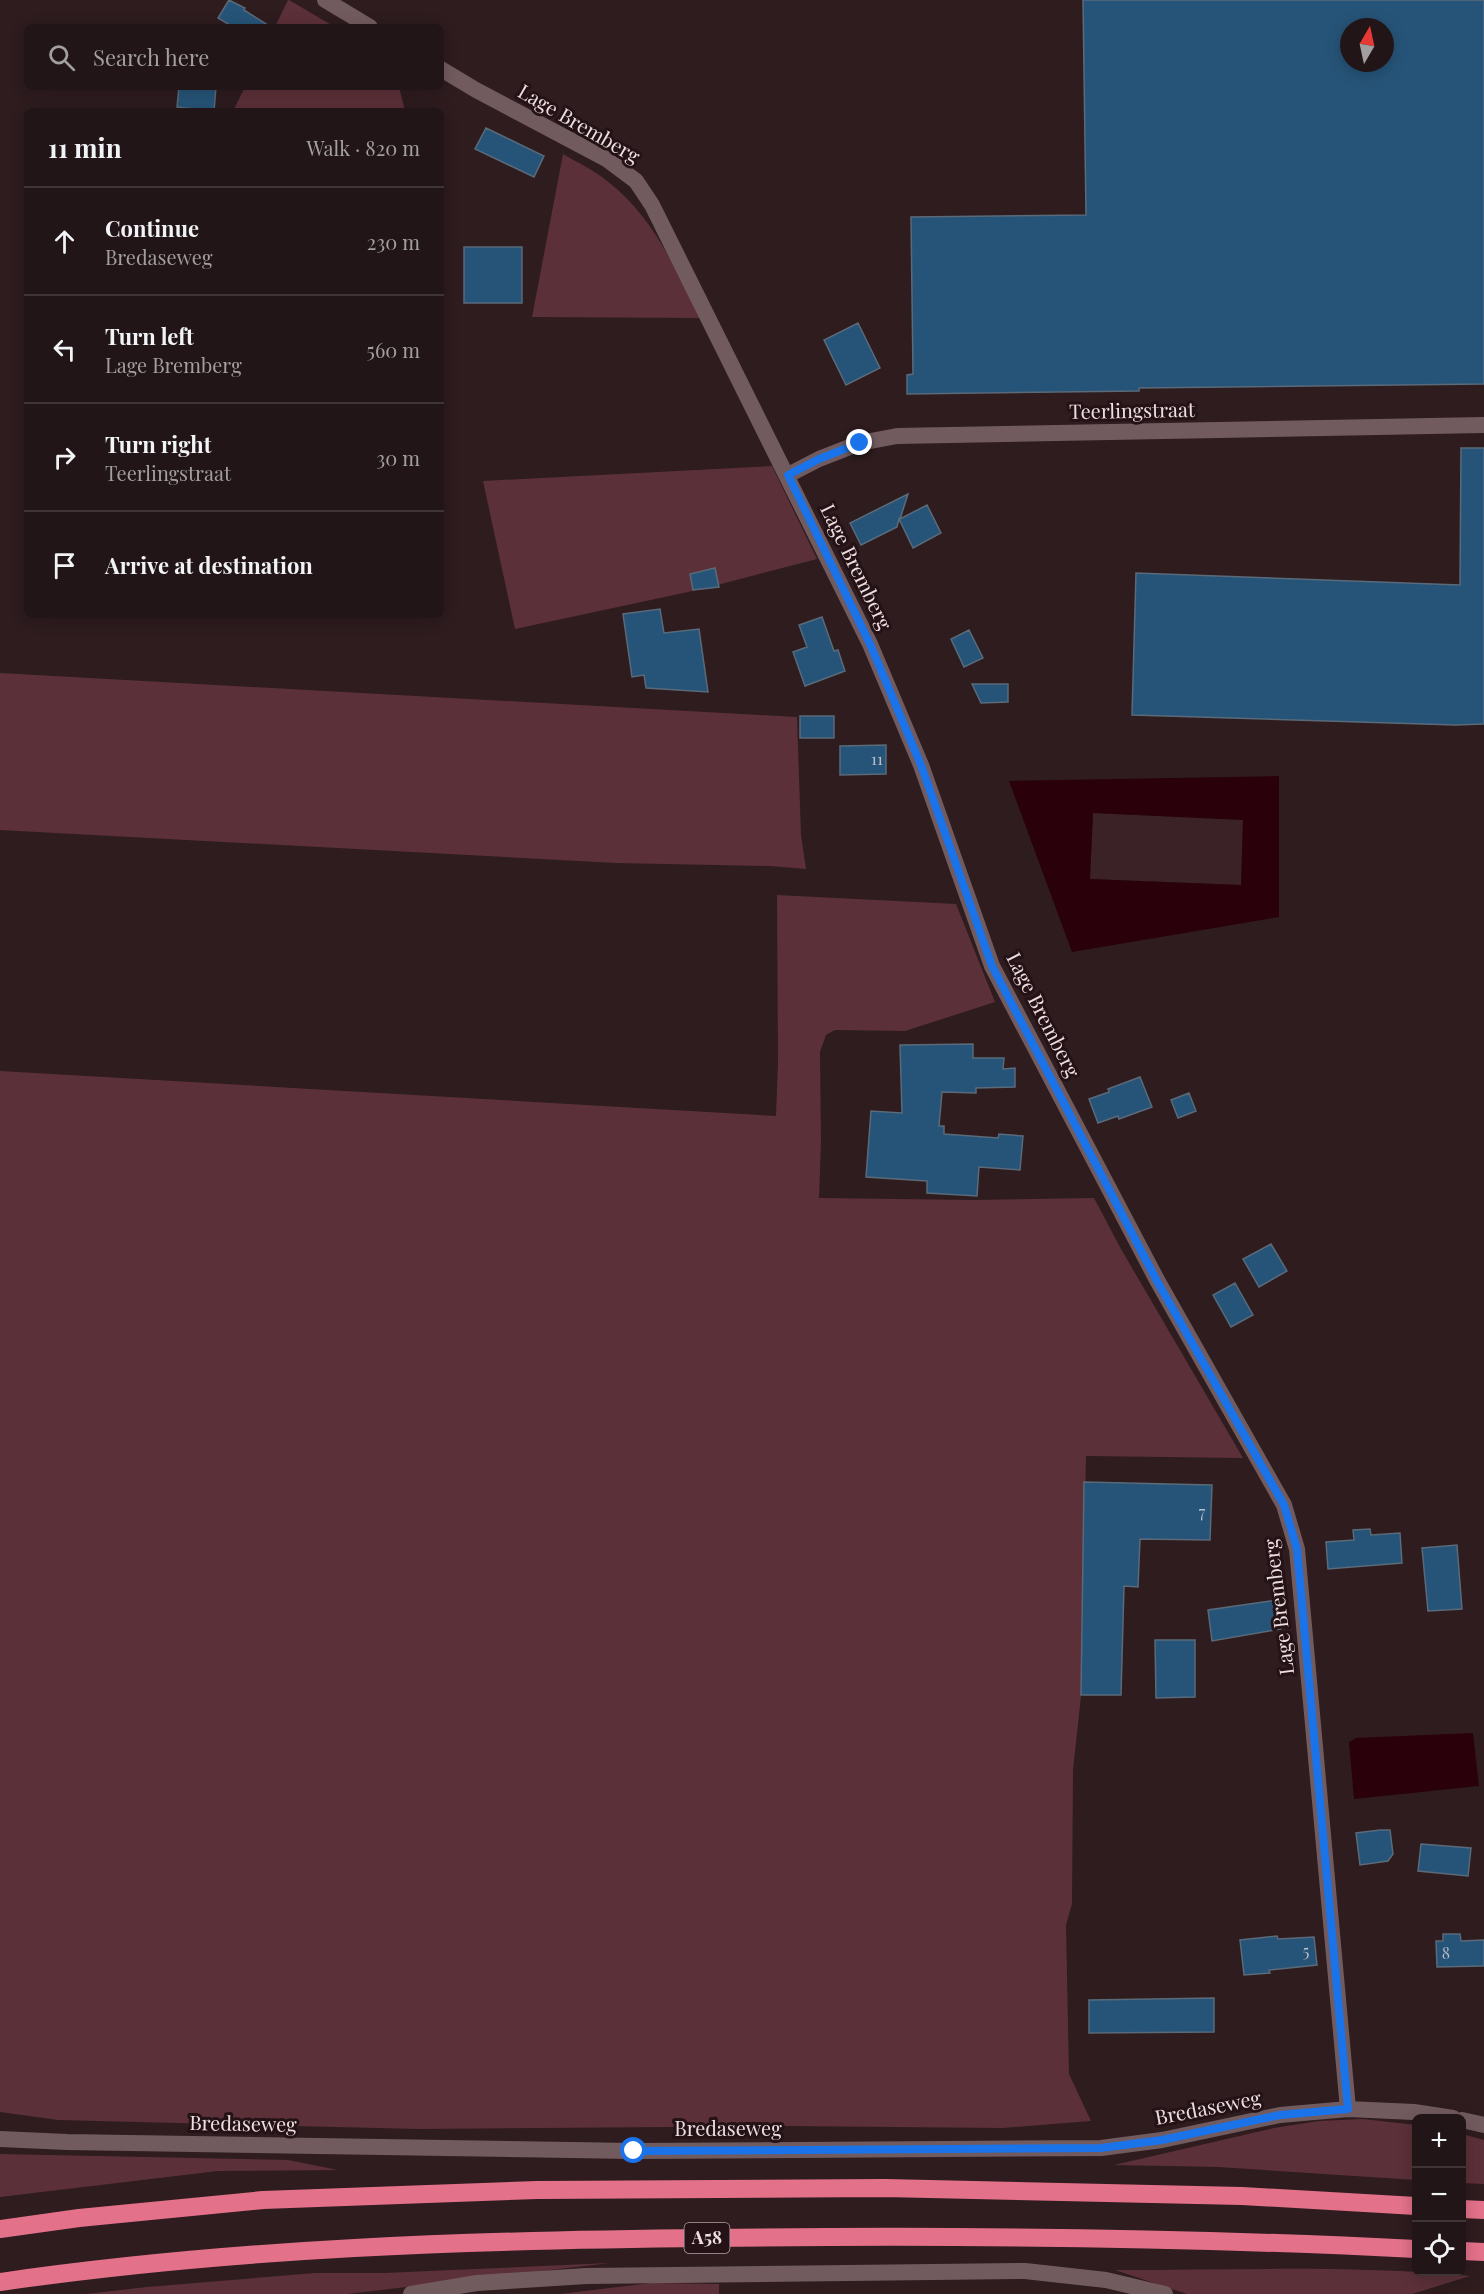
<!DOCTYPE html>
<html lang="en">
<head>
<meta charset="utf-8">
<style>
	:root { --surface:#221517; --page:#2a1e20; --text:#f1f3f6; --muted:#a29fa1; --line:#3f3436 }
	body { margin:0; font-family:"Playfair Display",serif; background:var(--page); color:var(--text) }
	.controls { position:absolute; right:18px; bottom:18px; display:grid; overflow:hidden; border-radius:9px; box-shadow:0 3px 15px #0003 }
	.controls button { width:54px; height:54px; display:grid; place-items:center; padding:0; border:0; border-bottom:2px solid var(--line); background:var(--surface); color:var(--text); font:30px sans-serif }
	.compass { position:absolute; left:1340px; top:18px; width:54px; height:54px; border-radius:50%; background:var(--surface); box-shadow:0 3px 15px #0003; rotate:9deg }
	.stop { position:absolute; width:18px; height:18px; margin:-14px; border:4px solid #1a73e8; border-radius:50%; background:#fff }
	.stop.end { background:#1a73e8; border-color:#fff; box-shadow:0 2px 6px #0008 }
	.list { margin:0; padding:0; list-style:none }
	h2 { display:flex; justify-content:space-between; align-items:center; height:78px; margin:0; padding:0 24px; font-size:26px }
	h2 small { font-size:20px; font-weight:400; color:var(--muted) }
	.list li { display:grid; grid-template-columns:39px 1fr auto; gap:18px; align-items:center; box-sizing:border-box; height:108px; padding:0 24px; border-top:2px solid var(--line) }
	.list b { display:block; font-size:22px; white-space:nowrap }
	.list p { margin:0; font-size:20px; white-space:nowrap; color:var(--muted) }
	.list em { font-size:20px; font-style:normal; color:var(--muted) }
	.icon { flex:none; width:33px; height:33px; fill:none; stroke:currentColor; stroke-width:2; stroke-linecap:round; stroke-linejoin:round }
	.map { position:relative; flex:none; width:1484px; height:2294px; overflow:hidden }
	.search { position:absolute; background:var(--surface); box-shadow:0 3px 15px #0003; left:24px; top:24px; width:420px; height:66px; display:flex; align-items:center; gap:15px; box-sizing:border-box; padding:0 21px; border-radius:9px; color:var(--muted); font-size:22px }
	.panel { position:absolute; background:var(--surface); box-shadow:0 3px 15px #0003; left:24px; top:108px; width:420px; height:510px; border-radius:9px }
	.map>svg:first-child { display:block }
	.built { fill:#3b2226 }
	.green { fill:#5c3039 }
	.water { fill:#2a000b; fill-rule:evenodd }
	.building { fill:#265478; stroke:#5a6a79; stroke-width:1.5; fill-rule:evenodd }
	.lines { fill:none; stroke-linecap:round; stroke-linejoin:round }
	.minor { stroke:#725b5e; stroke-width:16 }
	.motorway { stroke:#e4718a; stroke-width:18 }
	.route { stroke:#1a73e8; stroke-width:8 }
	.labels { text-anchor:middle; stroke-width:6; stroke-linejoin:round; paint-order:stroke }
	.number-label { font-size:16px; fill:#bbbcc7 }
	.shield { fill:#241216; stroke:#b1a2a4; stroke-width:1.5 }
	.shield-label { font-size:18px; font-weight:bold; fill:#eddfe1 }
	.street-label { font-size:20px; fill:#eddfe1; stroke:#241216 }
</style>
</head>
<body>
<div class="map">
<svg width="1484" height="2294" viewBox="0 0 1484 2294">
	<rect width="100%" height="100%" fill="#2e1c1f"/>
	<path class="built" d="M1093 813 1243 820 1241 885 1090 879Z"/>
	<path class="green" d="M288 0H289L335 27H275Z
		M245 87H399L405 111H233Z
		M563 154C578 163 594 170 607 181 654 217 674 267 700 318L532 317Z
		M772 466 817 559 702 589 515 629 483 481Z
		M0 673 797 717 801 835 806 869 770 866 616 863 0 830Z
		M777 895 956 904 995 1002 905 1031 835 1030 826 1035 820 1052 821 1141 819 1198 974 1200 1094 1198 1121 1249 1243 1458 1086 1456 1081 1696 1073 1770 1072 1904 1066 1925 1069 2074 1091 2121 1003 2128 785 2126 418 2129 58 2120 0 2112V1071L776 1116 778 1063Z
		M1363 2119 1416 2125V2180L1218 2167 1114 2165 1274 2128 1319 2121Z
		M1462 2134 1484 2140V2184L1462 2183Z
		M0 2154 288 2160 338 2170 218 2171 0 2197Z
		M610 2263 347 2294H86L147 2287 315 2273H384Z
		M1115 2270C1233 2270 1352 2265 1470 2276L1412 2294H1187Z
		M651 2283 719 2284V2294H560Z"/>
	<path class="water" d="M1279 776V917L1072 952 1009 781ZM1093 813 1243 820 1241 885 1090 879Z
		M1473 1733 1479 1786 1354 1799 1349 1742 1356 1738Z"/>
	<path class="building" d="M229 0 245 8 244 10 271 27H233L218 18Z
		M1083 0H1484V384L1139 388V391L907 394V375L913 374 911 217 1086 215ZM1349 27H1385V63H1349Z
		M179 87H216L214 111 177 107Z
		M486 128 544 156 534 177 475 149Z
		M464 247H522V303H464Z
		M858 323 880 368 846 385 824 340Z
		M1461 448H1484V724L1455 725 1132 715 1136 573 1460 585Z
		M908 494 900 519 927 505 941 533 913 548 899 519 897 527 861 545 850 523Z
		M715 568 719 587 693 590 690 574Z
		M660 609 664 633 699 629 708 692 646 688 644 675 632 677 623 614Z
		M822 617 834 651 838 650 845 671 805 686 793 652 807 647 799 625Z
		M969 630 983 658 964 667 951 639Z
		M972 684H1008V702L981 703Z
		M800 716H834V738H800Z
		M886 745V774L840 775V746Z
		M973 1044V1058H1004L1003 1069 1015 1068V1087L976 1088V1093L942 1092 939 1126H944V1134L998 1138 999 1134 1023 1136 1020 1170 979 1167 977 1196 927 1193V1181L866 1177 871 1111 902 1113 900 1045Z
		M1140 1077 1152 1107 1119 1119 1118 1116 1098 1123 1089 1099 1109 1092 1108 1089Z
		M1189 1093 1196 1111 1178 1118 1171 1100Z
		M1271 1244 1287 1271 1259 1287 1243 1259Z
		M1235 1283 1253 1315 1231 1327 1213 1295Z
		M1084 1482 1212 1485 1210 1540 1140 1539 1138 1587 1124 1586 1121 1695H1081Z
		M1370 1529 1371 1535 1400 1533 1402 1563 1328 1569 1326 1542 1354 1540 1353 1530Z
		M1457 1545 1462 1609 1428 1611 1422 1548Z
		M1278 1600 1281 1629 1212 1641 1208 1610Z
		M1155 1640H1195V1697L1156 1698Z
		M1380 1830H1390L1393 1854 1388 1861 1360 1865 1356 1833Z
		M1421 1844 1471 1848 1468 1876 1418 1871Z
		M1443 1934H1460L1461 1941 1484 1940V1966L1437 1967 1436 1941H1443Z
		M1277 1936 1278 1939 1314 1937 1317 1965 1269 1970 1270 1973 1244 1975 1240 1940Z
		M1214 1998V2032L1089 2033V2000Z"/>
	<g class="lines">
		<path class="minor" d="M325 0 370 27
			M441 69 476 90 608 160 636 181 652 205 870 644 921 765 992 966 1157 1280 1284 1505 1297 1549 1348 2109
			M788 475 819 459 860 443 897 436 1484 425
			M1462 2120 1484 2125
			M0 2139 67 2142 634 2151 1101 2148 1162 2140 1280 2115 1348 2109 1414 2112 1453 2118
			M411 2294 477 2283 586 2276 1025 2271 1106 2280 1165 2294"/>
		<path class="motorway" d="M1462 2209 1484 2210
			M0 2229 79 2218 263 2200 537 2190 885 2188 1242 2196 1416 2206
			M1462 2251 1484 2252
			M0 2282C235 2248 473 2240 711 2238 946 2235 1181 2237 1416 2249"/>
	</g>
	<g class="lines">
		<path class="route" d="M634 2151 1101 2148 1162 2140 1280 2115 1348 2109 1297 1549 1284 1505 1157 1281 992 966 921 765 870 644 788 475 819 459 860 443"/>
	</g>
	<g class="labels">
		<g class="number-label">
			<text x="877" y="765">11</text>
			<text x="1202" y="1518">7</text>
			<text x="1306" y="1957">5</text>
			<text x="1446" y="1959">8</text>
		</g>
		<rect class="shield" x="684.5" y="2223" width="45" height="30" rx="4.5"/>
		<g class="shield-label">
			<text x="707" y="2244">A58</text>
		</g>
		<g class="street-label">
			<text transform="translate(579 124) rotate(30)" y="7">Lage Bremberg</text>
			<text transform="translate(1132 411) rotate(-1)" y="7">Teerlingstraat</text>
			<text transform="translate(856 567) rotate(64)" y="7">Lage Bremberg</text>
			<text transform="translate(1043 1015) rotate(63)" y="7">Lage Bremberg</text>
			<text transform="translate(1279 1607) rotate(-97)" y="7">Lage Bremberg</text>
			<text transform="translate(1208 2108) rotate(-11)" y="7">Bredaseweg</text>
			<text transform="translate(243 2124) rotate(1)" y="7">Bredaseweg</text>
			<text x="728" y="2136">Bredaseweg</text>
		</g>
	</g>
</svg>
<div class="controls">
<button>+</button>
<button>−</button>
<button><svg class="icon" aria-label="locate" viewBox="0 0 24 24"><circle cx="12" cy="12" r="6"/><path d="M12 2v4M12 18v4M2 12h4M18 12h4"/></svg></button>
</div>
<svg class="compass" viewBox="-18 -18 36 36"><path d="M0-13l5 13h-10z" fill="#e53935"/><path d="M0 13l5-13h-10z" fill="#a29fa1"/></svg>
<div class="stop" style="left:634px;top:2151px"></div>
<div class="stop end" style="left:860px;top:443px"></div>
<div class="search"><svg class="icon" aria-label="search" viewBox="0 0 24 24"><circle cx="10" cy="10" r="6"/><path d="M15 15l6 6"/></svg>Search here</div>
<section class="panel">
<h2>11 min<small>Walk · 820 m</small></h2>
<ul class="list">
<li><svg class="icon" aria-label="ahead" viewBox="0 0 24 24"><path d="M12 20V5M6 11l6-6 6 6"/></svg><div><b>Continue</b><p>Bredaseweg</p></div><em>230 m</em></li>
<li><svg class="icon" aria-label="left" viewBox="0 0 24 24"><path d="M17 20v-9H6M10 6l-5 5 5 5"/></svg><div><b>Turn left</b><p>Lage Bremberg</p></div><em>560 m</em></li>
<li><svg class="icon" aria-label="right" viewBox="0 0 24 24"><path d="M7 20v-9h11M14 6l5 5-5 5"/></svg><div><b>Turn right</b><p>Teerlingstraat</p></div><em>30 m</em></li>
<li><svg class="icon" aria-label="arrive" viewBox="0 0 24 24"><path d="M6 21V4h12l-3 4 3 4H6"/></svg><div><b>Arrive at destination</b></div></li>
</ul>
</section>
</div>
</body>
</html>
